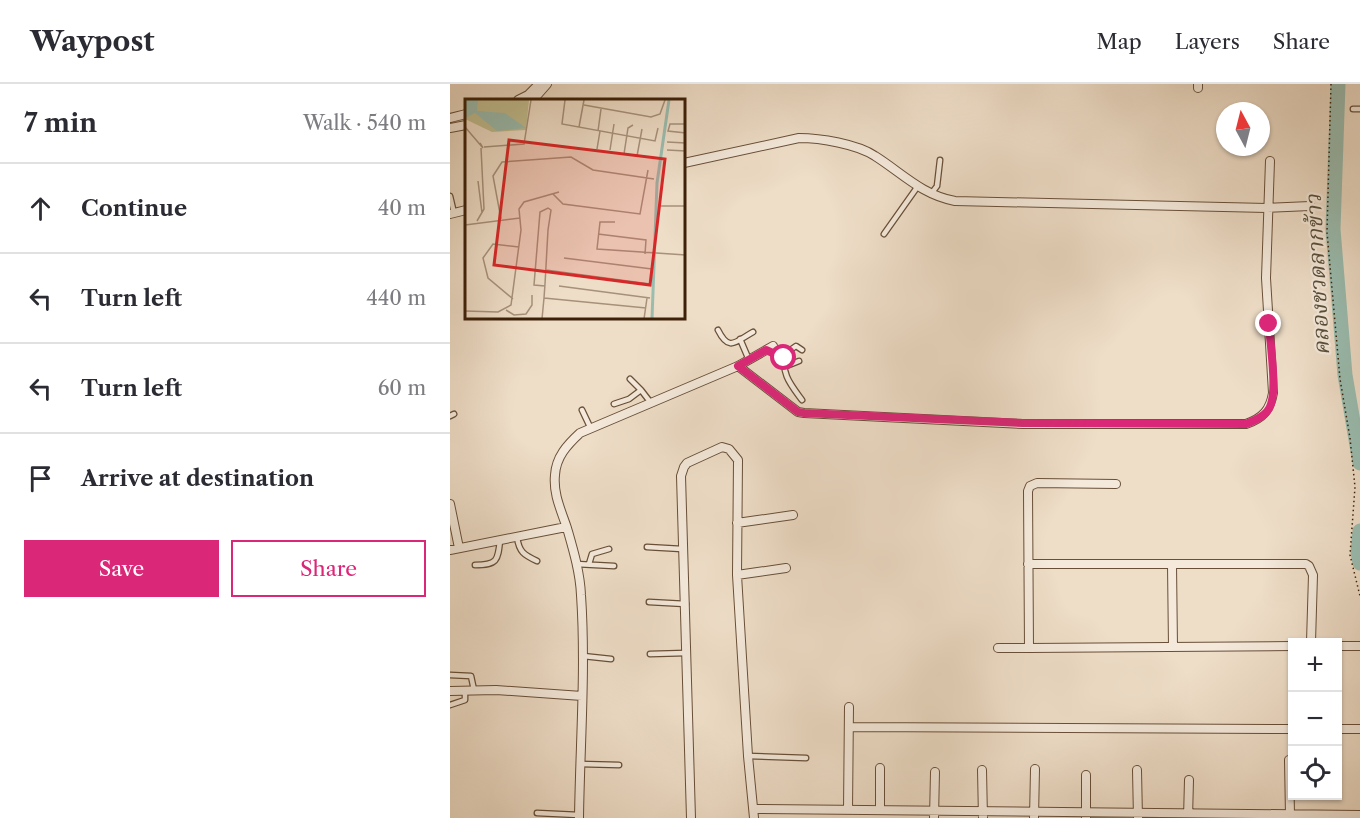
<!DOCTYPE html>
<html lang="en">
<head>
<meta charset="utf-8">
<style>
	:root { --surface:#fff; --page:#f7f7f7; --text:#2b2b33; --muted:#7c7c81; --line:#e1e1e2; --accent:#db2777 }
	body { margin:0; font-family:"Libre Caslon Text","Noto Serif Thai",serif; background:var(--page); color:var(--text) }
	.controls { position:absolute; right:18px; bottom:18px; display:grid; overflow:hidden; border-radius:0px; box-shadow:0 2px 4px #0004 }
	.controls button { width:54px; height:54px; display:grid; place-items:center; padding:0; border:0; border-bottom:2px solid var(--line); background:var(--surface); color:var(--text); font:30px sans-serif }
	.compass { position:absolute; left:766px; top:18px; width:54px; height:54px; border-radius:50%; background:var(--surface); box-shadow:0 2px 4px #0004; rotate:353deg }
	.stop { position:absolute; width:18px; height:18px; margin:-14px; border:4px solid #db2777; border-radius:50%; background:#fff }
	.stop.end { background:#db2777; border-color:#fff; box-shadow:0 2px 6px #0008 }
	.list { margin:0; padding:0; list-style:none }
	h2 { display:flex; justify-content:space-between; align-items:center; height:78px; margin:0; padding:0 24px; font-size:26px }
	h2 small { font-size:20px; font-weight:400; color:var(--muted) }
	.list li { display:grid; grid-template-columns:39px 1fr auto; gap:18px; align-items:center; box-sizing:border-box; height:90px; padding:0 24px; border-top:2px solid var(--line) }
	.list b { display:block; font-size:22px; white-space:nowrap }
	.list em { font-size:20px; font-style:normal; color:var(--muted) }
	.actions { display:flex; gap:12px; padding:18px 24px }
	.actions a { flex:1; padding:14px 0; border:2px solid var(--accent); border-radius:0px; text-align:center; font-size:21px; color:var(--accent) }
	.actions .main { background:var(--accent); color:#fff }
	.icon { flex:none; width:33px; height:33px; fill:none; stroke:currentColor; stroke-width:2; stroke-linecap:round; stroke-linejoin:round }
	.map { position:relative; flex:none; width:910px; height:734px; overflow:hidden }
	header { display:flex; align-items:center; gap:36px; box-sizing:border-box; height:84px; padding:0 30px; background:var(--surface); border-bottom:2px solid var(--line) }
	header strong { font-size:28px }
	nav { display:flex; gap:33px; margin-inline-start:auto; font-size:21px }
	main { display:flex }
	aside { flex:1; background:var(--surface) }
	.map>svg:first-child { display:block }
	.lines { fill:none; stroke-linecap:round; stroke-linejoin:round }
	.river { stroke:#9abdb0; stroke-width:15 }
	.service-casing { stroke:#684f38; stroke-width:7 }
	.minor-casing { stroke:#684f38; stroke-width:10 }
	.path { stroke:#3c2008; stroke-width:1.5; stroke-dasharray:1.5 3; stroke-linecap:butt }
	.service { stroke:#f4e9db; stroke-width:4.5 }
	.minor { stroke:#f4e9db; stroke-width:8 }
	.route { stroke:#db2777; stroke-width:8 }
	.labels { text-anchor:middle; stroke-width:4.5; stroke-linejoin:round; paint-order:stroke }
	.water-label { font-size:22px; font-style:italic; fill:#584f3a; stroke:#f4e9db }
	.inset-river { fill:none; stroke:#9abdb0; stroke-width:3 }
	.inset-road { fill:none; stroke:#a7917b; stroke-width:1.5 }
	.view { fill:#d62828; fill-opacity:0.15; stroke:#d62828; stroke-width:3 }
	.inset-edge { fill:none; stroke:#3c2008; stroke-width:3 }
</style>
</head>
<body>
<header>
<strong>Waypost</strong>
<nav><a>Map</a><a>Layers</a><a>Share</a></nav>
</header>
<main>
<aside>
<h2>7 min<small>Walk · 540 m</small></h2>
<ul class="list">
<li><svg class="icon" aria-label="ahead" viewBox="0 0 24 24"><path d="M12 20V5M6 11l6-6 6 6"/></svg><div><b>Continue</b></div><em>40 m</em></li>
<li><svg class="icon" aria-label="left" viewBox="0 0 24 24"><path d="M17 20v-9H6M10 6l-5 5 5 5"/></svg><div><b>Turn left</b></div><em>440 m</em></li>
<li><svg class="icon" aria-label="left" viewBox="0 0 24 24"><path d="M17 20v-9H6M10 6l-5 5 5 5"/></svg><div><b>Turn left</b></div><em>60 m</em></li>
<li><svg class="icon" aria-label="arrive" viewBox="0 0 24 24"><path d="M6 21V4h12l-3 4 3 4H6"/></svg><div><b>Arrive at destination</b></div></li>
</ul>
<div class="actions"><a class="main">Save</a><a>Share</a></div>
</aside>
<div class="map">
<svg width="910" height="734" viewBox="0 0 910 734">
	<rect width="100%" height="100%" fill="#eeddc7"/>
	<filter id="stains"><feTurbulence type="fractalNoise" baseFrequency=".00333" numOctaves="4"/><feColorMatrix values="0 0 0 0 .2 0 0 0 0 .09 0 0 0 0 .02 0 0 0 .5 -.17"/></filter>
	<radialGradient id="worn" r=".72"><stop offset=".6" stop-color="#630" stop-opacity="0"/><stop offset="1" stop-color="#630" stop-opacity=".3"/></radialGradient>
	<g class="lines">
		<path class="river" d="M888 0 883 145 895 291 910 379
			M910 447 908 468 910 479"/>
		<defs>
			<path id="service" d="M903 25H910
				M481 110 487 102 490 76
				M0 112 4 129
				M434 150 468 102
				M268 246C279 268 285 258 303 248
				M290 255 299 276
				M317 266 334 274
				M334 283 349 277
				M180 295 191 306 201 319
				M352 316C341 301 330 289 336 269L346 262 352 266
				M164 320 179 315 191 306
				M132 326 141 345
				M0 332 4 330
				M67 453C69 468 74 471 87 477
				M197 463 232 465
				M126 480 164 482
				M139 480 142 470 159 465
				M25 481C47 481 48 477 50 456
				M199 518 236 520
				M200 570 236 569
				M133 572 161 575
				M0 591 21 592 24 606
				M0 621 15 616V607
				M298 672 356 674
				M130 680 169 681
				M87 729 129 731"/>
			<path id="minor" d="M748 4V0
				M68 16 78 11 89 0
				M83 16 97 0
				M0 34 16 30
				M0 44 16 41
				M234 79 349 54C370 54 407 60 425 72 452 89 472 111 505 117L817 124 860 122
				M0 130 16 126
				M288 282 348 328 354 329 573 340H796C813 334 820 326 823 309L816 194 820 77
				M666 400 587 399 580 402 578 407 579 564 842 562
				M0 420 9 464
				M287 439 343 431
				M0 466 116 443
				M578 480H856L859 482 863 491 861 558
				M722 481 723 563
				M287 491 336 484
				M888 562H910
				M548 564H579
				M0 607 46 606 132 612
				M400 643 842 645
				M888 645H910
				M839 676 840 731
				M532 686 533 734
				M687 686 688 734
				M636 691V734
				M304 725 909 731
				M398 726 399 623
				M430 726V684
				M129 734C130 660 136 585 131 511 130 488 123 465 117 444 111 426 103 410 105 391 106 373 117 361 130 349L288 282 323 262
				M241 734 231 392 234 383 237 379 272 363 279 365 288 376 287 491 298 672 304 734
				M484 734 485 688
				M584 734 585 685
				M738 734 739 696"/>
		</defs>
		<use href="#service" class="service-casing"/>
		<use href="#minor" class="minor-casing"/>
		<path class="path" d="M881 0 877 148 890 295 900 354 905 403 900 471 910 512"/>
		<use href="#service" class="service"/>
		<use href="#minor" class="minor"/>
	</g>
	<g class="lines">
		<path class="route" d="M334 274 316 266 288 282 348 328 354 329 573 339 796 340C806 336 818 331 821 320 827 303 820 259 819 240"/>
	</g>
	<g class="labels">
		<g class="water-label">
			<text transform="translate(867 191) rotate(-93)" y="8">คลองชวดลากข้าว</text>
		</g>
	</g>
	<g transform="translate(15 15)">
		<rect width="220" height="220" fill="#eeddc7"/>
		<path d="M0 1H64L61 31 27 33 0 20Z" fill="#c1be90"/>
		<path d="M0 1H13L12 12 40 14 61 29 32 32 10 14 0 19Z" fill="#9abdb0"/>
		<path class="inset-river" d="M187 220 192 84 204 1"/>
		<path class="inset-road" d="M100 1 97 25 190 42 193 29M119 6 186 18 195 15 200 1M221 25H205L203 32 221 34M0 28 18 49 15 44M114 28 119 1M133 32 136 10M202 43 221 44M19 48 59 45 66 1M132 50 135 32M145 51 149 25M202 51 221 52M159 55 163 29 168 26M172 57 177 30M13 82 17 114M88 95 98 105 175 115 183 71M196 107H221M36 120 28 77 37 63 106 58 128 71 189 80M12 122 19 110 16 49M150 123H135L132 150 221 156M0 126 55 119M133 135 181 141 180 155M99 159 187 170M81 171 185 185M94 187 185 199M79 199 181 209M48 200 23 179 18 159 28 145 54 148M41 211 49 216 61 215 67 206V196M0 212 33 213 46 206 56 131 54 110 59 103 94 93M77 220 79 199 80 185 83 131 86 111 83 109 75 113 69 186 80 187M179 220 182 199"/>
		<path class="view" d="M44 41 200 60 185 186 29 166Z"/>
		<rect width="220" height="220" class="inset-edge"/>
	</g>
	<rect width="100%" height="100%" filter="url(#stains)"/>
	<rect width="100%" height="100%" fill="url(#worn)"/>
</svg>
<div class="controls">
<button>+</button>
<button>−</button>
<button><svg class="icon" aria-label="locate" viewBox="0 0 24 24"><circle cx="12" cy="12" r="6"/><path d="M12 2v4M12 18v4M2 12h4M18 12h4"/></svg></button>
</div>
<svg class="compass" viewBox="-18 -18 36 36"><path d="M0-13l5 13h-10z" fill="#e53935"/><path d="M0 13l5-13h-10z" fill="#7c7c81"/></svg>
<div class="stop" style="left:334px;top:274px"></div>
<div class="stop end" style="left:819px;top:240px"></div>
</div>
</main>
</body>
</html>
